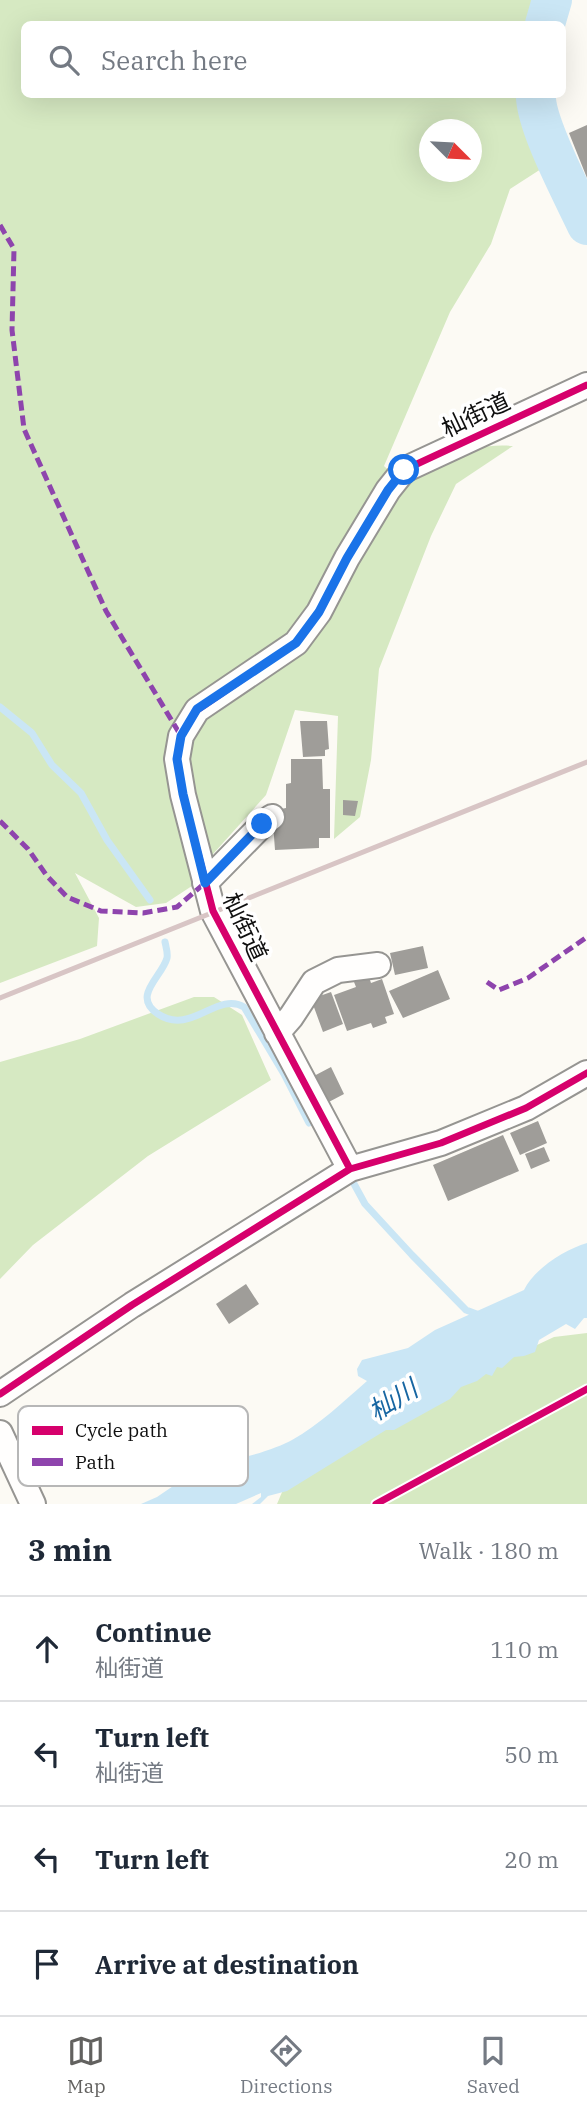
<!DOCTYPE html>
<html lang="en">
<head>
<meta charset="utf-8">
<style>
	:root { --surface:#fff; --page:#f2f2f3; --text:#1f2937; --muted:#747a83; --line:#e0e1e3; --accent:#62615f }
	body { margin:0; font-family:"IBM Plex Serif","Noto Sans JP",serif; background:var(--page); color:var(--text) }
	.compass { position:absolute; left:419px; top:119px; width:63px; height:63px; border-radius:50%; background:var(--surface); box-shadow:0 7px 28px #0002; rotate:114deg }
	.stop { position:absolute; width:21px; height:21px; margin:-16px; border:5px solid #1a73e8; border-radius:50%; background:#fff }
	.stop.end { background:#1a73e8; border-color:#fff; box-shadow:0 2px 7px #0008 }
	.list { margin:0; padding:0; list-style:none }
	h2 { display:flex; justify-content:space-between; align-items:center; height:91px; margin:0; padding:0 28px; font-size:30px }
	h2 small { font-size:23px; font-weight:400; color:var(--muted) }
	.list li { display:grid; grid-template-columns:46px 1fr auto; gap:21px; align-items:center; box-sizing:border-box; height:105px; padding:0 28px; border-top:2px solid var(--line) }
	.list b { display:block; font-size:26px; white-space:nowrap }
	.list p { margin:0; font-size:23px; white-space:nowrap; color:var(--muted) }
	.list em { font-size:23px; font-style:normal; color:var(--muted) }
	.icon { flex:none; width:38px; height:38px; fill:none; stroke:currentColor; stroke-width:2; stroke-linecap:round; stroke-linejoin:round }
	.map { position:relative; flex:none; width:587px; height:1504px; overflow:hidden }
	.search { position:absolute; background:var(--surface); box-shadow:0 7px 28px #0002; left:21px; right:21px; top:21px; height:77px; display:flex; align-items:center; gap:18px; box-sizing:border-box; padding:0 24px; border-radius:10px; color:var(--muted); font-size:26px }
	.sheet { height:511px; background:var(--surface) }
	nav { display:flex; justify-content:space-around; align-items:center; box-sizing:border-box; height:98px; border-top:2px solid var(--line); background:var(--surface); font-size:19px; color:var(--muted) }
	nav a { display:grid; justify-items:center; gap:4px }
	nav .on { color:var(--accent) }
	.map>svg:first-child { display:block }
	.forest { fill:#d6e9c2; fill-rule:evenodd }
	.water { fill:#cae6f5 }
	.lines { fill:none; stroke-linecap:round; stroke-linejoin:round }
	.stream { stroke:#cae6f5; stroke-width:7 }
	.river { stroke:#cae6f5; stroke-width:40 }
	.building { fill:#9f9d99 }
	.minor-casing { stroke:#969592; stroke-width:28 }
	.minor { stroke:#fffefd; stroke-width:24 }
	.rail { stroke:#d8c5c5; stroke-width:5 }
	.quiet { stroke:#8e44ad; stroke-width:5; stroke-dasharray:10 5; stroke-linecap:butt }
	.cycleway-casing { stroke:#fff; stroke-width:11 }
	.cycleway { stroke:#d6006c; stroke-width:7 }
	.route { stroke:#1a73e8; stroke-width:9 }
	.labels { text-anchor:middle; stroke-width:7; stroke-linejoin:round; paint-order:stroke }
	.street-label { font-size:24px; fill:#0f0f0f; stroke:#fff }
	.water-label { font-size:26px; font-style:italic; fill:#1766a2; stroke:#fff }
	.key { fill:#fff; stroke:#b7b7b7; stroke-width:2 }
	.key-label { font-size:19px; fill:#0f0f0f }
</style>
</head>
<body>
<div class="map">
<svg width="587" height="1504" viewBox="0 0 587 1504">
	<rect width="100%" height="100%" fill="#fcfaf4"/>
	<path class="forest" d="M0 0H539L541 24H24V94H551L560 118 555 160 510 189 491 244 450 312 384 466 400 481C437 463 471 442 513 446L456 484 431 536 379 669 371 760 360 817 334 839 338 716 295 710 266 795 213 854 198 882 166 903 136 907 75 873 99 918 97 946 0 983ZM430 130H472V172H430Z
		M194 997H214L242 1015 271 1080 148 1156 33 1245 0 1279V1062L80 1039Z
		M587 1333V1504H277L288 1478 451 1385 554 1337Z"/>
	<path class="water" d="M587 1243V1318H584L575 1329 566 1324 539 1340 535 1352 524 1356 514 1357 502 1368 497 1367 492 1376 486 1374 477 1381 461 1387 450 1399 394 1430H386L287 1491 268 1496 260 1504H252L261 1497V1493L236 1504H141L157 1497 213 1459C231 1464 276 1449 292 1440 319 1425 344 1401 367 1381L358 1376 357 1369 362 1360 408 1348 435 1330 524 1290C534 1269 564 1250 587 1243Z"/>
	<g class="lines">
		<path class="stream" d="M0 707 32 733 52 765 81 793 107 840 150 900
			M165 942C166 947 168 953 167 958 162 977 131 996 158 1014 191 1036 217 991 244 1007L284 1074 309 1123
			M353 1182 365 1204 412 1255 466 1310 482 1316"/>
		<path class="river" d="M545 24 552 0
			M536 94C534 122 574 197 587 225"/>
	</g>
	<path class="building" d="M587 125V178L569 133Z
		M300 721H327L329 749 325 750V756L303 757Z
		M291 759H322L323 789H330V838H319V848L275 850 273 823 282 819 281 809 286 808V784L291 783Z
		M343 800 358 801 355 816 343 815Z
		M423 946 428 968 395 975 390 953Z
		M438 970 450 999 403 1018 389 991Z
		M369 977 371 983 382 979 394 1014 385 1017 387 1023 373 1028 371 1023 347 1031 334 995 356 987 354 982Z
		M331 992 343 1024 323 1032 311 999Z
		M331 1067 344 1094 325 1104 312 1077Z
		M538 1121 547 1143 520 1155 510 1133Z
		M503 1135 519 1171 448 1201 433 1165Z
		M544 1147 550 1161 531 1169 525 1154Z
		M246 1284 259 1304 229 1324 216 1304Z"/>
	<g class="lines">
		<defs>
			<path id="minor" d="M205 883 263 824 272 817
				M277 1033 291 1017 314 982 338 970 378 965
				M350 1169 213 911 183 795 177 759 181 736 197 710 296 643 319 612 347 558 388 490 404 470 587 385
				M0 1394 132 1305 350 1169 441 1143 526 1108 587 1073
				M0 1433 33 1504"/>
		</defs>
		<use href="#minor" class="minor-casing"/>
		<use href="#minor" class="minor"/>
		<path class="rail" d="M0 998 587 762"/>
		<path class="quiet" d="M0 225 14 249 12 330 24 429 106 611 181 736
			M0 821 28 849 47 876 67 897 101 911 143 913 177 907 205 883
			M487 982 499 990 528 978 587 937"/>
		<defs>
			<path id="cycleway" d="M350 1169 213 911 183 795 177 759 181 736 197 710 296 643 319 612 347 558 388 490 404 470 587 385
				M0 1394 132 1305 350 1169 441 1143 526 1108 587 1073
				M376 1504 587 1389"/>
		</defs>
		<use href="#cycleway" class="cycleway-casing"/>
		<use href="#cycleway" class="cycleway"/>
	</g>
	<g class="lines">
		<path class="route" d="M262 824 205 883 183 794 177 759 181 736 197 709 296 643 319 612 347 558 388 490 404 470"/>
	</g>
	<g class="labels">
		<g class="street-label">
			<text transform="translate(476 415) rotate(-25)" y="8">杣街道</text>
			<text transform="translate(245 927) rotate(65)" y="8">杣街道</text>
		</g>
		<g class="water-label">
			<text transform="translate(393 1400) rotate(-32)" y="9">杣川</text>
		</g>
	</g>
	<rect x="18" y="1406" width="230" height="80" rx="10" class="key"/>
	<rect x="32" y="1426" width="31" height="9" fill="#d6006c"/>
	<rect x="32" y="1458" width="31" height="8" fill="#8e44ad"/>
	<g class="key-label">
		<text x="75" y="1437">Cycle path</text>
		<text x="75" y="1469">Path</text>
	</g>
</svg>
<svg class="compass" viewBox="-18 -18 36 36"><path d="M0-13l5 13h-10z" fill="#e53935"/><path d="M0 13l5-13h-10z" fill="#747a83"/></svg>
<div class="stop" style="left:404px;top:470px"></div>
<div class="stop end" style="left:262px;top:824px"></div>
<div class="search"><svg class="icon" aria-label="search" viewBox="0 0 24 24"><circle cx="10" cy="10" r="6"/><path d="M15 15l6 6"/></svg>Search here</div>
</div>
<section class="sheet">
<h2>3 min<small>Walk · 180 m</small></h2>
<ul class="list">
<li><svg class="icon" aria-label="ahead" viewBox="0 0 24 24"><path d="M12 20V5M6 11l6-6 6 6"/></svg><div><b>Continue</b><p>杣街道</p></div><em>110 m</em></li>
<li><svg class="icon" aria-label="left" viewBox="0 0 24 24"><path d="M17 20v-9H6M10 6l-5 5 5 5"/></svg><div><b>Turn left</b><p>杣街道</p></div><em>50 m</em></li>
<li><svg class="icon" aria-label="left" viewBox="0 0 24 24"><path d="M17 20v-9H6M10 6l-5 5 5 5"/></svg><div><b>Turn left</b></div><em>20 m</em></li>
<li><svg class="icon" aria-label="arrive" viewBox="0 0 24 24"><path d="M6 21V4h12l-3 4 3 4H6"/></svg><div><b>Arrive at destination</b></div></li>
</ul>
</section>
<nav>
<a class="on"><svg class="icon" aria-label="map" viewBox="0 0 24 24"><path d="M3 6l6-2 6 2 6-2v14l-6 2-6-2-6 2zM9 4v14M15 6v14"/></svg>Map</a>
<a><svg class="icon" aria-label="directions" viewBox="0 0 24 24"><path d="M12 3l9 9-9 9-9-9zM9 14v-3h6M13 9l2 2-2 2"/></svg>Directions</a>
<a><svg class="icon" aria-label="saved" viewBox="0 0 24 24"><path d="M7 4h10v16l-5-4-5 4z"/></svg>Saved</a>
</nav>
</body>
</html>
